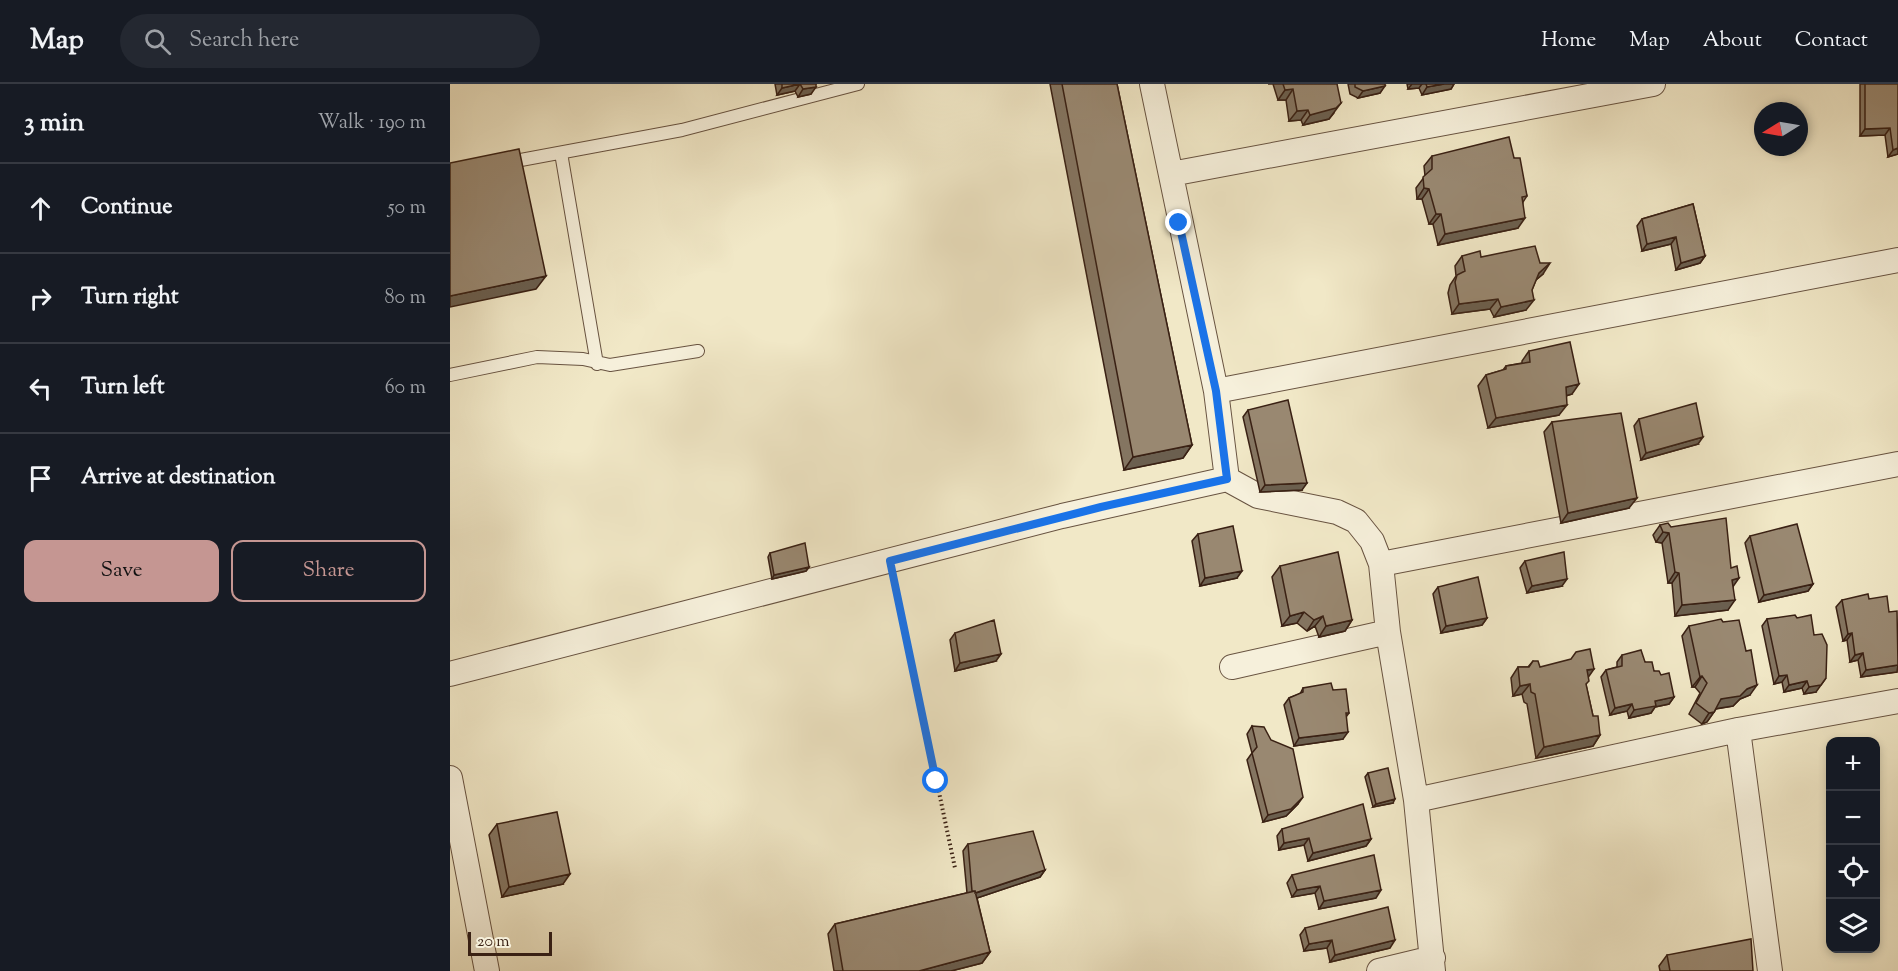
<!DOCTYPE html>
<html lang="en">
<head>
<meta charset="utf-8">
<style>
	:root { --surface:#171b24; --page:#242831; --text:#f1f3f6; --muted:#9ea1a6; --line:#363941; --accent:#c59692 }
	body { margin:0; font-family:"Sorts Mill Goudy",serif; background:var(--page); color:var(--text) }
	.controls { position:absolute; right:18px; bottom:18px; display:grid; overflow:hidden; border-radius:12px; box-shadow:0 3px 9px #0003 }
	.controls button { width:54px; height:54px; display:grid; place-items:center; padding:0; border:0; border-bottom:2px solid var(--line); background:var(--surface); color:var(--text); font:30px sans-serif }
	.compass { position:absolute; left:1304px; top:18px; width:54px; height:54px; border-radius:50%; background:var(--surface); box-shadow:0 3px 9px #0003; rotate:259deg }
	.scale { position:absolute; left:18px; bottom:15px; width:84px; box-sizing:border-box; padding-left:6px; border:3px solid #3a2114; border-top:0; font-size:16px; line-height:21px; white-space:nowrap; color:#3a2114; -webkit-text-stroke:4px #f6f0db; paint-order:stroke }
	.stop { position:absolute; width:18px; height:18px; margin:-14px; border:4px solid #1a73e8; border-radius:50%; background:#fff }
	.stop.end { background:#1a73e8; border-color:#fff; box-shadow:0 2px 6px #0008 }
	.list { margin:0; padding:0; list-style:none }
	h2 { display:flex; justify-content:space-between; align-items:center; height:78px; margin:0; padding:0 24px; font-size:26px }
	h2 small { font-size:20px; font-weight:400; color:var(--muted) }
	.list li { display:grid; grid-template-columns:39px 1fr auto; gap:18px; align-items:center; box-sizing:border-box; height:90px; padding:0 24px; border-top:2px solid var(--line) }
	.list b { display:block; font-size:22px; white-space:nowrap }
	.list em { font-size:20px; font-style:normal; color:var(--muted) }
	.actions { display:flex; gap:12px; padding:18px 24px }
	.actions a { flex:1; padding:14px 0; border:2px solid var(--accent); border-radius:12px; text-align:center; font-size:21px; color:var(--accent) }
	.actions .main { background:var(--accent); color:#111 }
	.icon { flex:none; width:33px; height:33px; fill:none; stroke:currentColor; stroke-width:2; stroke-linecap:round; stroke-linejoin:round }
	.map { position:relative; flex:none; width:1448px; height:887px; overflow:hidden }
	header { display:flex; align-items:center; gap:36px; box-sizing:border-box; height:84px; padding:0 30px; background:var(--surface); border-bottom:2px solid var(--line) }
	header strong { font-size:28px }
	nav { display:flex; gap:33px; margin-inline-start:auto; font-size:21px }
	.search { width:420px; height:54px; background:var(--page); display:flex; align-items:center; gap:15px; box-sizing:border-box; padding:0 21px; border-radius:33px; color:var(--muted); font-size:22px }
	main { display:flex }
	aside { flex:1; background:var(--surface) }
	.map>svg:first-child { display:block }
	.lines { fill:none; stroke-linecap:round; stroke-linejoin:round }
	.service-casing { stroke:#685341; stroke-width:14 }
	.minor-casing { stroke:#685341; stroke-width:26 }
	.path { stroke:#3a2114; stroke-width:4; stroke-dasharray:1.5 3; stroke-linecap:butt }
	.service { stroke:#f6f0db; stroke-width:12 }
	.minor { stroke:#f6f0db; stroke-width:24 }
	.wall { fill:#847561; stroke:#3a2114; stroke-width:1.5 }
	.shaded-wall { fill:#6b5f4f; stroke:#3a2114; stroke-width:1.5 }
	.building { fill:#998871; stroke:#3a2114; stroke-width:1.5 }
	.route { stroke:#1a73e8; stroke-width:8 }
</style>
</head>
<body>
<header>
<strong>Map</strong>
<div class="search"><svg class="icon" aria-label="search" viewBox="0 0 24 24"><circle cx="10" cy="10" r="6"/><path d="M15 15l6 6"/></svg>Search here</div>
<nav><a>Home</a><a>Map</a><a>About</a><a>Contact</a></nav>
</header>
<main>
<aside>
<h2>3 min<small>Walk · 190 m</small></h2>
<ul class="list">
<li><svg class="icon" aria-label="ahead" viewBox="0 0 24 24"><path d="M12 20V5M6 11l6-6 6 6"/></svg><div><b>Continue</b></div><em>50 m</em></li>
<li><svg class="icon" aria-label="right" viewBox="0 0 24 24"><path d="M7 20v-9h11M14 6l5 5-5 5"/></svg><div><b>Turn right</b></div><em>80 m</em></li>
<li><svg class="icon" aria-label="left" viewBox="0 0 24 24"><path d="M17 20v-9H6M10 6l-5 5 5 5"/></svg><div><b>Turn left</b></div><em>60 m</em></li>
<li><svg class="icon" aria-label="arrive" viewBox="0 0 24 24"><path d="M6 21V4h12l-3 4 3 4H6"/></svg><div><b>Arrive at destination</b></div></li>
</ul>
<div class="actions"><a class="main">Save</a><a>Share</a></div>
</aside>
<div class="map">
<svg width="1448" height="887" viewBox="0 0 1448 887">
	<rect width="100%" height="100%" fill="#f1e8c7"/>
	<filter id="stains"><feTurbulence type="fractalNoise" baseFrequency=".00333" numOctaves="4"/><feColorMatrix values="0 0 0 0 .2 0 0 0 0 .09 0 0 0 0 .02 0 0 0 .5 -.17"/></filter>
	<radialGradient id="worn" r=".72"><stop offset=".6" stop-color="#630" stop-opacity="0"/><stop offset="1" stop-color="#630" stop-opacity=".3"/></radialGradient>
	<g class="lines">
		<defs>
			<path id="service" d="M111 69 147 280
				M60 78 232 46 408 0
				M0 291 87 273 133 275 160 281 248 267"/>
			<path id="minor" d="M702 0 766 307 777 395
				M721 90 1203 0
				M766 307 1448 176
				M931 480 1448 380
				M782 583 938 548
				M0 590 612 432 777 395 808 412 887 428 906 437 922 457 931 480 938 548 966 716 983 887
				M1288 646 1320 887
				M0 694 37 887
				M966 716 1288 646 1448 617
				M929 887 983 874"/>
		</defs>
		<use href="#service" class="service-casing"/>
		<use href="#minor" class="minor-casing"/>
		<path class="path" d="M445 500 505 784"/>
		<use href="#service" class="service"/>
		<use href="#minor" class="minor"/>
	</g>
	<path class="wall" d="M325 0H366L361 10 348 13 345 7 327 11Z
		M600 0H667L742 361 733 374 674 386Z
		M818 0H887L884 29 879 35 853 41 851 36 839 37 836 16H828L823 0Z
		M898 0H935L930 9 908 14 900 10Z
		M957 0H1004L1001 5 972 11 969 4 958 5Z
		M1410 0H1448V70L1438 73 1435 51 1410 52Z
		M982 72 1064 74 1077 112 1073 118 1068 144 988 161 983 140H979L972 115H967L966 104 975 92 974 82Z
		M1243 120 1255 172 1250 179 1226 186 1221 160 1192 167 1187 142 1192 135Z
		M1012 172 1031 173 1093 190 1086 196 1082 206 1076 226 1044 233 1040 225 1002 230 998 209 1000 201 1006 192 1005 182Z
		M1079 267 1122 310 1116 312 1109 331 1038 344 1028 302 1036 291 1053 286 1056 282 1072 279V277Z
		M798 326 852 406 810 408 793 333Z
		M1189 335 1248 360 1191 376 1184 342Z
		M1102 338 1179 424 1111 439 1094 348Z
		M1210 441 1283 503 1278 526 1225 532 1222 499H1218L1212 459 1206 458 1203 451Z
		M748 450 787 494 750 502 742 457Z
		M1300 452 1363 500 1358 507 1309 518 1295 459Z
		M320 469 359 483 356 487 322 495 318 473Z
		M1075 477 1112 502 1077 509 1070 484Z
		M830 482 902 536 895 547 869 553 865 542 857 547 847 539 832 542 822 493Z
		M988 503 1037 534 1032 541 991 549 983 510Z
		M1419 515 1447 588 1411 593 1408 576 1400 578 1397 556 1393 557 1386 523 1392 516Z
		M1317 535 1366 608 1354 610 1352 604 1334 608 1332 598 1324 600 1312 542Z
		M1239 542 1300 611 1290 615 1283 622 1266 625 1257 638 1252 640 1239 630 1250 609 1245 603H1242L1232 552Z
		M505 549 546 577 505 587 500 556Z
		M1172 571 1195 578 1204 587 1211 591 1224 613 1219 620 1205 623 1201 629 1179 634 1177 627 1160 631 1151 593 1156 586 1167 583V578Z
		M1083 577 1090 583 1138 593 1136 601 1143 632 1150 651 1143 662 1086 674 1077 620 1074 618 1072 610 1063 612 1061 594 1068 583H1078Z
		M853 604 883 606 899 629 896 633 893 655 844 662 834 621 839 614 850 610Z
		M802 642 848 720 836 732 813 738 797 676 802 669 797 650Z
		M918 689 943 719 923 723 915 693Z
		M47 740 113 800 52 813 39 751Z
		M832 745 921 755 916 762 858 777 854 761 829 766 827 752Z
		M518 760 595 786 590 793 527 814 540 868 532 879 501 887H384L378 850 385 840 517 809 513 767Z
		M842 791 926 814 869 825 865 809 842 813 837 799Z
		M855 844 940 864 880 878 877 864 854 867 850 851Z
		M1217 871 1303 887H1210L1209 882Z"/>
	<path class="shaded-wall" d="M350 0 345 7 327 11 332 4Z
		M962 0H972L969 4 958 5Z
		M994 0H1004L1001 5 972 11 977 3Z
		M935 2 930 9 908 14 913 7Z
		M366 3 361 10 348 13 353 5Z
		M843 5 836 16H828L835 6Z
		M891 19 879 35 853 41 860 31Z
		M858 26 851 36 839 37 847 27Z
		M1440 44 1435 51 1410 52 1415 45Z
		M1448 64V70L1438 73 1443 66Z
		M974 104 979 105 972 115H967Z
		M986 130H991L983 140H979Z
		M1075 134 1068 144 988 161 995 150Z
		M1226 153 1221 160 1192 167 1197 160Z
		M1255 172 1250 179 1226 186 1231 179Z
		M1100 179 1093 190 1081 200 1089 189Z
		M96 192 86 205 0 223V212Z
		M1048 215 1040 225 1002 230 1009 220Z
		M1084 216 1076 226 1044 233 1051 223Z
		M1129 300 1122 310 1108 314 1116 303Z
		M1117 321 1109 331 1038 344 1046 334Z
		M1253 353 1248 360 1191 376 1196 369Z
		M742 361 733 374 674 386 683 373Z
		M857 399 852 406 810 408 815 401Z
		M1187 414 1179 424 1111 439 1118 429Z
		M1213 448 1219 449 1212 459 1206 458Z
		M359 483 356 487 322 495 324 491Z
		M792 487 787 494 750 502 755 494Z
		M1225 488 1229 489 1222 499H1218Z
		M1289 494 1282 504V496Z
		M1117 495 1112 502 1077 509 1082 502Z
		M1363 500 1358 507 1309 518 1314 511Z
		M1285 516 1278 526 1225 532 1232 521Z
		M854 528 847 539 832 542 840 532Z
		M873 532 865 542 857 547 864 536Z
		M1037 534 1032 541 991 549 996 542Z
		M902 536 895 547 869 553 876 542Z
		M1402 549 1397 556 1393 557 1398 550Z
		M1413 569 1408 576 1400 578 1405 571Z
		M551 570 546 577 505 587 510 579Z
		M1448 581 1447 588 1411 593 1416 586Z
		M1144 585 1137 595V586Z
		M1337 591 1332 598 1324 600 1329 592Z
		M1252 592 1245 603H1242L1250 593Z
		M1376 594 1366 608 1354 610 1359 603Z
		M1357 597 1352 604 1334 608 1339 601Z
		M1080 600 1072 610 1063 612 1070 602Z
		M1307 601 1300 611 1290 615 1283 622 1264 625 1271 615Z
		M1224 613 1219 620 1205 623 1201 629 1179 634 1184 626 1205 617Z
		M1182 620 1177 627 1160 631 1165 624Z
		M1264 628 1257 638 1252 640 1259 629Z
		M898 648 893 655 844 662 849 654Z
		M1150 651 1143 662 1086 674 1094 663Z
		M853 713 848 720 836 732 813 738 818 731Z
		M945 715 943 719 923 723 926 720Z
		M859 754 854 761 829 766 834 759Z
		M921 755 916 762 858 777 863 769Z
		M595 786 590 793 518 817 523 810Z
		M120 790 113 800 52 813 59 803Z
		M870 802 865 809 842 813 847 806Z
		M931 806 926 814 869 825 874 817Z
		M882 856 877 864 854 867 859 860Z
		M945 856 940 864 880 878 885 871Z
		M540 868 532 879 501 887H469Z"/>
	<path class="building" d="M332 0H350L332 4Z
		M350 0H366V3L353 5Z
		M612 0H667L742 361 683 373Z
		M833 0H887L891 19 886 24 860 31 858 26 847 27 843 5 835 6Z
		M905 0H935V2L913 7 905 3Z
		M976 0H994L977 3Z
		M1415 0H1448V64L1443 66 1440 44 1415 45Z
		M1059 53 1064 74H1070L1077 112 1072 113 1075 134 995 150 991 130H986L979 105 974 104 973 93 982 85V72Z
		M69 65 96 192 0 212V79Z
		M1243 120 1255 172 1231 179 1226 153 1197 160 1192 135Z
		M1085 162 1090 179H1100L1089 189 1082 206 1084 216 1051 223 1048 215 1009 220 1005 198 1007 191 1015 187 1012 172 1030 167 1031 173Z
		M1120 258 1129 300 1116 303 1117 321 1046 334 1036 291 1056 285V282L1080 278 1079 267Z
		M838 316 857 399 815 401 798 326Z
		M1246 319 1253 353 1196 369 1189 335Z
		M1171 329 1187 414 1118 429 1102 338Z
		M1276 434 1281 484 1287 482 1289 494 1282 496 1285 516 1232 521 1229 489 1225 488 1219 449 1213 448 1210 441 1218 439 1221 443Z
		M1347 440 1363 500 1314 511 1300 452Z
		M783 442 792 487 755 494 748 450Z
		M355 459 359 483 324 491 320 469Z
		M888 468 902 536 876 542 873 532 864 536 854 528 840 532 830 482Z
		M1114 468 1117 495 1082 502 1075 477Z
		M1028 493 1037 534 996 542 988 503Z
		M1418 510 1419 515 1437 512 1439 528 1447 527 1448 581 1416 586 1413 569 1405 571 1402 549 1398 550 1392 516Z
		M1345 531 1347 534 1361 531 1364 551 1372 550 1377 561 1376 594 1371 601 1359 603 1357 597 1339 601 1337 591 1329 592 1317 535Z
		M1271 535 1273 538 1289 536 1296 567 1301 566 1307 601 1297 605 1290 612 1271 615 1264 628 1259 629 1246 619 1257 599 1252 592 1250 593 1239 542Z
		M544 536 551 570 510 579 505 549Z
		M1140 565 1144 585 1137 586 1139 597 1136 600 1143 632H1148L1150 651 1094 663 1085 610 1081 608 1080 600 1070 602 1068 583H1079L1083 577H1088L1090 583 1121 575 1126 568Z
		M1191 566 1195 578H1202L1204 587H1209L1211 591 1219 589 1224 613 1205 617 1206 622 1184 626 1182 620 1165 624 1156 586 1172 582V571Z
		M881 599 883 606 896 605 899 629H896L898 648 849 654 839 614 853 608V604Z
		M802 642 814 643 821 656 843 665 853 713 841 725 818 731 802 669 807 663Z
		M938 684 945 715 926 720 918 689Z
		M913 720 921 755 863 769 859 754 834 759 832 745Z
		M107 728 120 790 59 803 47 740Z
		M583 747 595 786 525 809V807H522L518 760Z
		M924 771 931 806 874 817 870 802 847 806 842 791Z
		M525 807 540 868 469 887H393L385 840Z
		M938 823 945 856 885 871 882 856 859 860 855 844Z
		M1301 855 1303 887H1220L1217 871Z"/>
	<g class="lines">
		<path class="route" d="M486 697 440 477 651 423 777 395 766 307 729 139"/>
	</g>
	<rect width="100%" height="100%" filter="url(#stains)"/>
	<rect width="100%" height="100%" fill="url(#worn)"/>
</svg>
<div class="controls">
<button>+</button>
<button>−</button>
<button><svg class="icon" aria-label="locate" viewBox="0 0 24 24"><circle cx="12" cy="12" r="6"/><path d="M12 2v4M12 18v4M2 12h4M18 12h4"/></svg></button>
<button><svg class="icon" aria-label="layers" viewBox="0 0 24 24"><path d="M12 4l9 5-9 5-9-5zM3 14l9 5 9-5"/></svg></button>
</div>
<svg class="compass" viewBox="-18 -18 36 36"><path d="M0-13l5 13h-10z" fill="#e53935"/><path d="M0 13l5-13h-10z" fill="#9ea1a6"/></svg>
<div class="scale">20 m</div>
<div class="stop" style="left:486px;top:697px"></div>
<div class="stop end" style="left:729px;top:139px"></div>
</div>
</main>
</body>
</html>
